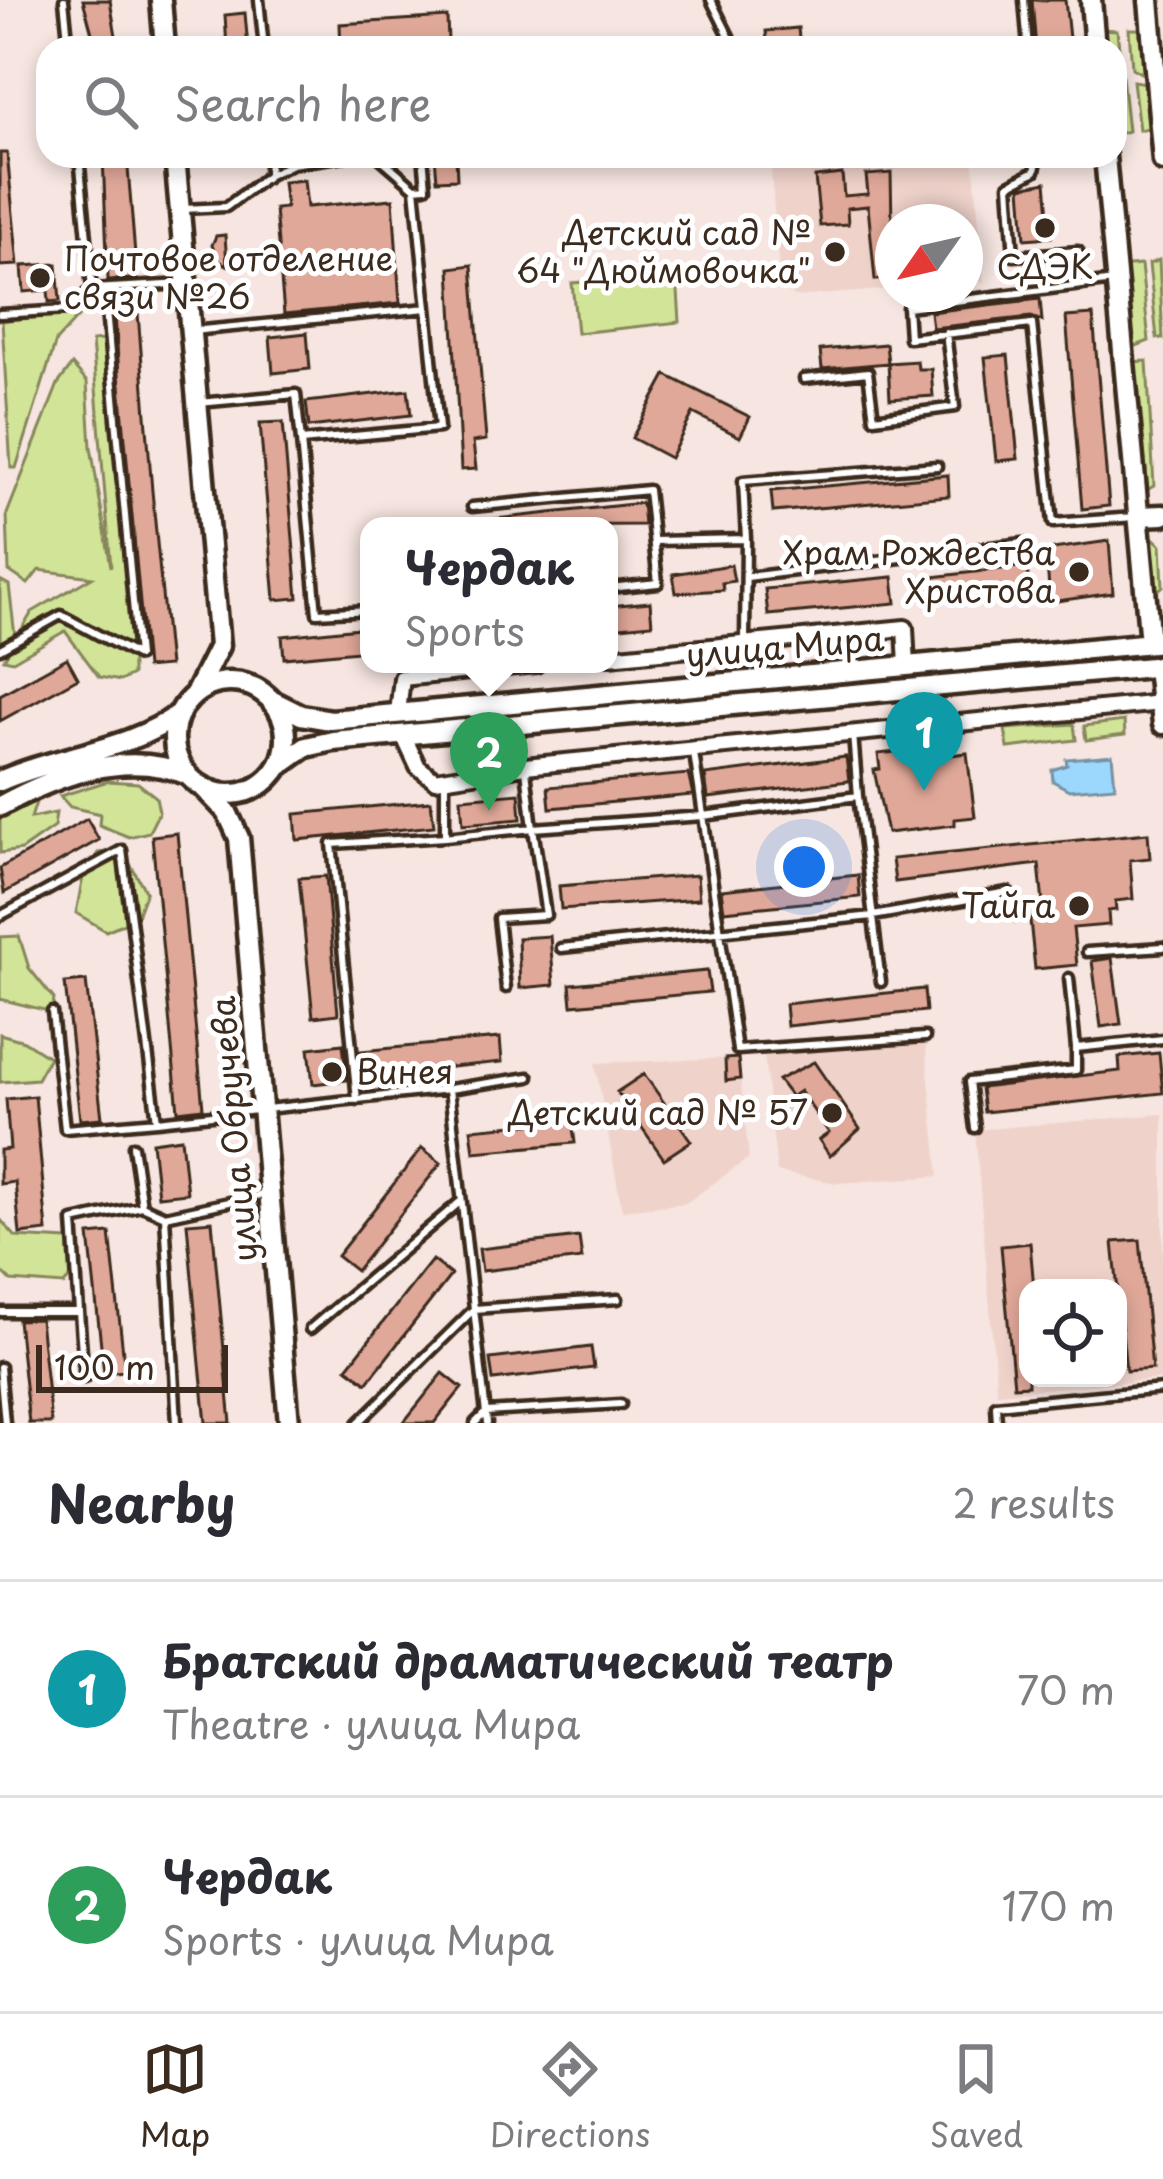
<!DOCTYPE html>
<html lang="en">
<head>
<meta charset="utf-8">
<style>
	:root { --surface:#fff; --page:#f2f2f3; --text:#2b2b33; --muted:#7c7c81; --line:#e1e1e2; --accent:#3b2a1e }
	body { margin:0; font-family:"Playpen Sans",sans-serif; background:var(--page); color:var(--text) }
	.controls { position:absolute; right:36px; bottom:36px; display:grid; overflow:hidden; border-radius:24px; box-shadow:0 6px 18px #0003 }
	.controls button { width:108px; height:108px; display:grid; place-items:center; padding:0; border:0; border-bottom:3px solid var(--line); background:var(--surface); color:var(--text); font:60px sans-serif }
	.compass { position:absolute; left:875px; top:204px; width:108px; height:108px; border-radius:50%; background:var(--surface); box-shadow:0 6px 18px #0003; rotate:236deg }
	.scale { position:absolute; left:36px; bottom:30px; width:192px; box-sizing:border-box; padding-left:12px; border:6px solid #3b2a1e; border-top:0; font-size:33px; line-height:42px; white-space:nowrap; color:#3b2a1e; -webkit-text-stroke:9px #fff; paint-order:stroke }
	.you { position:absolute; left:804px; top:867px; width:42px; height:42px; margin:-30px; border:9px solid #fff; border-radius:50%; background:#1a73e8; box-shadow:0 0 0 18px #1a73e833 }
	.badge { display:grid; place-items:center; width:78px; height:78px; border-radius:50%; background:var(--accent); color:#fff; font-size:39px; font-weight:700 }
	.pin { position:absolute; translate:-50% -99px; filter:drop-shadow(0 3px 6px #0008) }
	.pin::after { content:''; position:absolute; top:63px; width:42px; height:36px; background:inherit; clip-path:polygon(0 0,100% 0,50% 100%) }
	.popup { position:absolute; left:360px; top:517px; width:258px; height:156px; box-sizing:border-box; display:grid; place-content:center; border-radius:24px; background:var(--surface); filter:drop-shadow(0 3px 9px #0005); font-size:39px; white-space:nowrap; color:var(--muted) }
	.popup b { font-size:45px; color:var(--text) }
	.popup::after { content:''; position:absolute; left:50%; top:100%; margin-left:-24px; border:24px solid transparent; border-top-color:var(--surface) }
	.list { margin:0; padding:0; list-style:none }
	h2 { display:flex; justify-content:space-between; align-items:center; height:156px; margin:0; padding:0 48px; font-size:51px }
	h2 small { font-size:39px; font-weight:400; color:var(--muted) }
	.list li { display:grid; grid-template-columns:78px 1fr auto; gap:36px; align-items:center; box-sizing:border-box; height:216px; padding:0 48px; border-top:3px solid var(--line) }
	.list b { display:block; font-size:45px; white-space:nowrap }
	.list p { margin:0; font-size:39px; white-space:nowrap; color:var(--muted) }
	.list em { font-size:39px; font-style:normal; color:var(--muted) }
	.icon { flex:none; width:66px; height:66px; fill:none; stroke:currentColor; stroke-width:2; stroke-linecap:round; stroke-linejoin:round }
	.map { position:relative; flex:none; width:1163px; height:1423px; overflow:hidden }
	.search { position:absolute; background:var(--surface); box-shadow:0 6px 18px #0003; left:36px; right:36px; top:36px; height:132px; display:flex; align-items:center; gap:30px; box-sizing:border-box; padding:0 42px; border-radius:36px; color:var(--muted); font-size:45px }
	.sheet { height:588px; background:var(--surface) }
	nav { display:flex; justify-content:space-around; align-items:center; box-sizing:border-box; height:168px; border-top:3px solid var(--line); background:var(--surface); font-size:33px; color:var(--muted) }
	nav a { display:grid; justify-items:center; gap:6px }
	nav .on { color:var(--accent) }
	.map>svg:first-child { display:block }
	.built { fill:#efd3cb; fill-rule:evenodd }
	.green { fill:#d1e498; stroke:#86875b; stroke-width:3 }
	.water { fill:#9cd8fd; stroke:#7592a4; stroke-width:3 }
	.building { fill:#e0a899; stroke:#3b2a1e; stroke-width:3 }
	.lines { fill:none; stroke-linecap:round; stroke-linejoin:round }
	.lane-casing { stroke:#3b2a1e; stroke-width:15 }
	.street-casing { stroke:#3b2a1e; stroke-width:22 }
	.secondary-casing { stroke:#3b2a1e; stroke-width:27 }
	.lane { stroke:#fff; stroke-width:6 }
	.street { stroke:#fff; stroke-width:14 }
	.secondary { stroke:#fff; stroke-width:18 }
	.poi-dot { fill:#3b2a1e; stroke:#fff; stroke-width:4.5 }
	.labels { text-anchor:middle; stroke-width:10; stroke-linejoin:round; paint-order:stroke }
	.poi-label { font-size:33px; fill:#3b2a1e; stroke:#fff; text-anchor:end }
	.street-label { font-size:33px; fill:#3b2a1e; stroke:#fff }
</style>
</head>
<body>
<div class="map">
<svg width="1163" height="1423" viewBox="0 0 1163 1423">
	<rect width="100%" height="100%" fill="#f6e5e0"/>
	<filter id="ink" filterUnits="userSpaceOnUse"><feTurbulence type="fractalNoise" baseFrequency=".00833" numOctaves="2"/><feDisplacementMap in="SourceGraphic" scale="24" xChannelSelector="R" yChannelSelector="G"/><feConvolveMatrix kernelMatrix="1 2 1 2 8 2 1 2 1" color-interpolation-filters="sRGB"/></filter>
	<g filter="url(#ink)">
		<path class="built" d="M770 156 911 160 973 156 984 282 965 283V222H893V289L794 297 780 286Z
			M925 1042 939 1176 837 1183 777 1172 764 1054Z
			M738 1058 749 1158 686 1203 622 1210 595 1063Z
			M1163 1114V1379L997 1393 975 1130ZM1028 1288H1118V1378H1028Z"/>
		<path class="green" d="M1099 29 1117 30 1128 131 1115 135V48H1101Z
			M1129 29H1141L1146 76 1132 68Z
			M1133 81 1147 83 1149 128 1139 130Z
			M1159 260 1163 339 1157 338 1149 264Z
			M1141 265 1149 341 1126 350 1119 267Z
			M677 275 680 322 577 333 572 283Z
			M55 313 79 316 56 341 16 468H11L2 321Z
			M112 339 126 569 131 587 132 675 120 681 99 677 65 631 13 661 4 659 32 612 92 577 39 570 28 584 9 571 7 514 58 384 72 365 87 382 91 447 111 567 92 341Z
			M1147 361 1154 486 1141 493 1128 362Z
			M1147 533 1161 545 1163 586 1153 595Z
			M0 580 9 585 15 636 0 643Z
			M1124 721 1125 735 1086 740 1084 726Z
			M1074 724 1076 740 1008 748 1005 729Z
			M108 781 138 783 156 797 159 812 149 832 129 837 99 825 100 814 70 807 60 796Z
			M38 796 31 818 56 813 54 827 21 850 0 853V812Z
			M122 850 146 892 136 918 106 931 76 913 83 877 98 853Z
			M19 936 29 968 54 999 52 1012 0 999V937Z
			M0 1034 24 1041 49 1057 37 1079 0 1082Z
			M0 1219 16 1237 68 1240 80 1266 64 1285 11 1281 0 1270Z"/>
		<path class="water" d="M1112 755 1115 786 1069 790 1053 781 1052 770 1067 765 1066 759Z"/>
		<path class="building" d="M83 0H110L118 48H96Z
			M1032 0H1065L1070 48H1036Z
			M245 13 248 48H227L225 15Z
			M447 17 448 41 341 48 340 24Z
			M798 28 800 48H768L766 31Z
			M0 153H7L18 265 0 266Z
			M103 156H127L137 279 108 280Z
			M435 156H456L457 179 437 180Z
			M891 173 893 278 875 280 868 206 847 208 848 224 820 226 815 177 842 174 844 196 868 194 866 175Z
			M304 180 307 207 393 199 400 303 284 314 275 209 286 208 283 182Z
			M1046 182 1051 237 1025 239 1021 187Z
			M225 235 227 265 217 260 212 245 216 236Z
			M57 264 60 301 49 302 48 290 24 292 22 266Z
			M472 265 486 440 473 442 476 469 461 470 450 268Z
			M1040 299 1042 321 1031 317 932 328 930 312Z
			M138 313 152 491 169 666 146 668 119 374 115 315Z
			M1093 315 1109 506 1082 509 1066 317Z
			M307 333 310 369 273 373 270 337Z
			M886 344 888 363 822 369 820 350Z
			M1008 355 1018 459 996 461 985 357Z
			M917 361 918 369H931L933 396 890 399 888 363Z
			M666 375 750 417 740 437 693 413 670 458 632 438Z
			M408 390 411 415 309 427 306 402Z
			M283 422 298 598 275 600 260 423Z
			M948 475 949 496 773 512 771 491Z
			M642 503 644 525 496 526 495 519Z
			M1109 541 1113 593 1050 602 1046 550Z
			M731 565 734 581 722 583 723 590 676 593 673 574Z
			M1027 566 1029 587 918 599 915 579Z
			M893 577 896 603 768 615 765 589Z
			M650 602 652 624 609 628V606Z
			M369 627V650L284 658 282 636Z
			M67 658 78 678 0 721V695Z
			M949 746 950 755 967 753 975 817 955 819V825L887 833 874 770 880 769 878 754Z
			M846 757 849 781 708 798 705 775Z
			M688 774 693 795 550 808 548 787Z
			M519 793 521 819 463 824 461 798Z
			M431 801 434 826 297 840 295 814Z
			M87 819 99 840 4 893 0 868Z
			M177 833 203 1108 178 1111 152 836Z
			M1148 833 1150 858 1130 860 1133 899 1115 901 1116 910 1108 911 1109 925 1073 928 1077 965 1035 969 1030 920 1015 922 1013 907 1043 904 1039 864 895 882 892 859Z
			M697 875 699 899 561 909 559 886Z
			M858 875 860 897 724 911 721 890Z
			M326 876 338 1014 313 1017 299 878Z
			M550 936 554 985 520 988 518 938Z
			M1112 958 1121 1024 1101 1027 1092 961Z
			M707 971 710 992 572 1005 570 984Z
			M86 981 102 1118 80 1120 65 983Z
			M924 989 926 1011 787 1026 785 1004Z
			M500 1038 502 1062 362 1076 360 1051Z
			M343 1044 347 1080 313 1084 309 1048Z
			M1159 1053 1163 1093 984 1112 981 1088 1120 1071 1119 1057Z
			M738 1058 740 1079 726 1081 725 1059Z
			M814 1062 860 1129 830 1156 819 1140 829 1133 800 1091 791 1097 778 1080Z
			M644 1074 691 1141 664 1159 617 1092Z
			M35 1096 47 1231 20 1234 15 1182 0 1184V1150L10 1149 6 1099Z
			M572 1120 575 1143 474 1152 471 1129Z
			M181 1138 187 1193 158 1196 152 1142Z
			M422 1148 441 1163 356 1271 337 1256Z
			M212 1221 226 1371 231 1423H206L200 1364 187 1223Z
			M110 1233 125 1371 104 1373 89 1235Z
			M579 1237 582 1259 482 1271 479 1249Z
			M1140 1240 1152 1369 1126 1371 1113 1242Z
			M1030 1243 1034 1288H1028V1385L1014 1386 1001 1246Z
			M432 1260 451 1275 367 1383 347 1368Z
			M40 1319 51 1423H29L18 1320Z
			M591 1347 594 1368 493 1380 490 1359Z
			M443 1373 462 1388 434 1423H403Z"/>
		<g class="lines">
			<defs>
				<path id="lane" d="M64 0 69 48
					M259 0 264 48
					M711 0 735 48
					M1024 0 1028 48
					M79 156 92 289
					M378 156 415 188
					M1038 156 1035 171 1009 185 1014 256 1078 251
					M269 175 292 164 345 156
					M183 209 226 207 269 175V156
					M1114 281 907 307 909 338 1032 324 1053 523 1135 517
					M104 289 138 656
					M0 314 66 310 92 289 185 284
					M192 331 427 308 415 188 426 187 423 156
					M804 379 868 372 874 418 955 407 946 333
					M199 403 296 394 301 441 439 428 427 308
					M301 441 317 613 369 610
					M472 507 648 490 658 583 609 588
					M654 541 746 539 743 481 937 466
					M747 577 1023 543
					M745 640 746 539
					M0 649 61 615 138 656
					M694 753 737 1050 925 1037
					M858 796 881 982
					M445 837 533 828 526 770
					M0 916 122 850 157 1121 65 1129 52 1012
					M561 948 873 916 1008 892
					M1087 952 1163 947
					M1069 978 1076 1048
					M506 988 498 918 546 915 533 828 703 816 858 796 853 734
					M449 1089 529 1077
					M357 1100 332 844 445 837V779
					M157 1121 449 1089 487 1423
					M975 1128 969 1082 1076 1070V1048L1163 1039
					M133 1146 142 1206 165 1216 266 1194
					M165 1216 177 1423
					M0 1312H79L73 1221 142 1206
					M79 1312 84 1378
					M310 1329 461 1201
					M0 1367 5 1423
					M358 1423 474 1309 618 1299
					M475 1423 486 1412 621 1404
					M997 1423 996 1405 1163 1389"/>
				<path id="street" d="M609 657 905 628 907 666
					M398 713 402 678 536 664
					M403 735 418 767 435 780 525 766 1161 703"/>
				<path id="secondary" d="M161 0 165 48
					M1091 0 1095 48
					M1149 0 1163 161
					M175 156 219 646 195 694
					M1105 156 1150 643
					M1138 516 1163 515
					M1157 666 1163 724
					M174 738a56 56 0 1 1 112 0a56 56 0 1 1-112 0Z
					M273 701 301 715 331 720 1163 642
					M278 767 306 747 333 741 1163 666
					M0 781C57 755 130 751 180 713
					M203 787 227 812 239 838 289 1423
					M0 806C57 775 126 749 188 775"/>
			</defs>
			<use href="#lane" class="lane-casing"/>
			<use href="#street" class="street-casing"/>
			<use href="#secondary" class="secondary-casing"/>
			<use href="#lane" class="lane"/>
			<use href="#street" class="street"/>
			<use href="#secondary" class="secondary"/>
		</g>
	</g>
	<g class="poi-dot">
		<circle cx="1045" cy="228" r="12"/>
		<circle cx="835" cy="252" r="12"/>
		<circle cx="40" cy="278" r="12"/>
		<circle cx="1079" cy="572" r="12"/>
		<circle cx="1079" cy="906" r="12"/>
		<circle cx="332" cy="1072" r="12"/>
		<circle cx="832" cy="1113" r="12"/>
	</g>
	<g class="labels">
		<g class="poi-label">
			<text x="811" y="245">Детский сад №<tspan x="811" dy="38">64 "Дюймовочка"</tspan></text>
			<text x="64" y="271" text-anchor="start">Почтовое отделение<tspan x="64" dy="38">связи №26</tspan></text>
			<text x="1045" y="279" text-anchor="middle">СДЭК</text>
			<text x="1055" y="565">Храм Рождества<tspan x="1055" dy="38">Христова</tspan></text>
			<text x="1055" y="918">Тайга</text>
			<text x="356" y="1084" text-anchor="start">Винея</text>
			<text x="808" y="1125">Детский сад № 57</text>
		</g>
		<g class="street-label">
			<text transform="translate(785 647) rotate(-5)" y="12">улица Мира</text>
			<text transform="translate(234 1129) rotate(-95)" y="12">улица Обручева</text>
		</g>
	</g>
</svg>
<div class="controls">
<button><svg class="icon" aria-label="locate" viewBox="0 0 24 24"><circle cx="12" cy="12" r="6"/><path d="M12 2v4M12 18v4M2 12h4M18 12h4"/></svg></button>
</div>
<svg class="compass" viewBox="-18 -18 36 36"><path d="M0-13l5 13h-10z" fill="#e53935"/><path d="M0 13l5-13h-10z" fill="#7c7c81"/></svg>
<div class="scale">100 m</div>
<div class="you"></div>
<div class="pin badge" style="left:924px;top:791px;background:#0f9aa8">1</div>
<div class="pin badge" style="left:489px;top:811px;background:#2e9e5b">2</div>
<div class="popup"><b>Чердак</b>Sports</div>
<div class="search"><svg class="icon" aria-label="search" viewBox="0 0 24 24"><circle cx="10" cy="10" r="6"/><path d="M15 15l6 6"/></svg>Search here</div>
</div>
<section class="sheet">
<h2>Nearby<small>2 results</small></h2>
<ul class="list">
<li><span class="badge" style="background:#0f9aa8">1</span><div><b>Братский драматический театр</b><p>Theatre · улица Мира</p></div><em>70 m</em></li>
<li><span class="badge" style="background:#2e9e5b">2</span><div><b>Чердак</b><p>Sports · улица Мира</p></div><em>170 m</em></li>
</ul>
</section>
<nav>
<a class="on"><svg class="icon" aria-label="map" viewBox="0 0 24 24"><path d="M3 6l6-2 6 2 6-2v14l-6 2-6-2-6 2zM9 4v14M15 6v14"/></svg>Map</a>
<a><svg class="icon" aria-label="directions" viewBox="0 0 24 24"><path d="M12 3l9 9-9 9-9-9zM9 14v-3h6M13 9l2 2-2 2"/></svg>Directions</a>
<a><svg class="icon" aria-label="saved" viewBox="0 0 24 24"><path d="M7 4h10v16l-5-4-5 4z"/></svg>Saved</a>
</nav>
</body>
</html>
